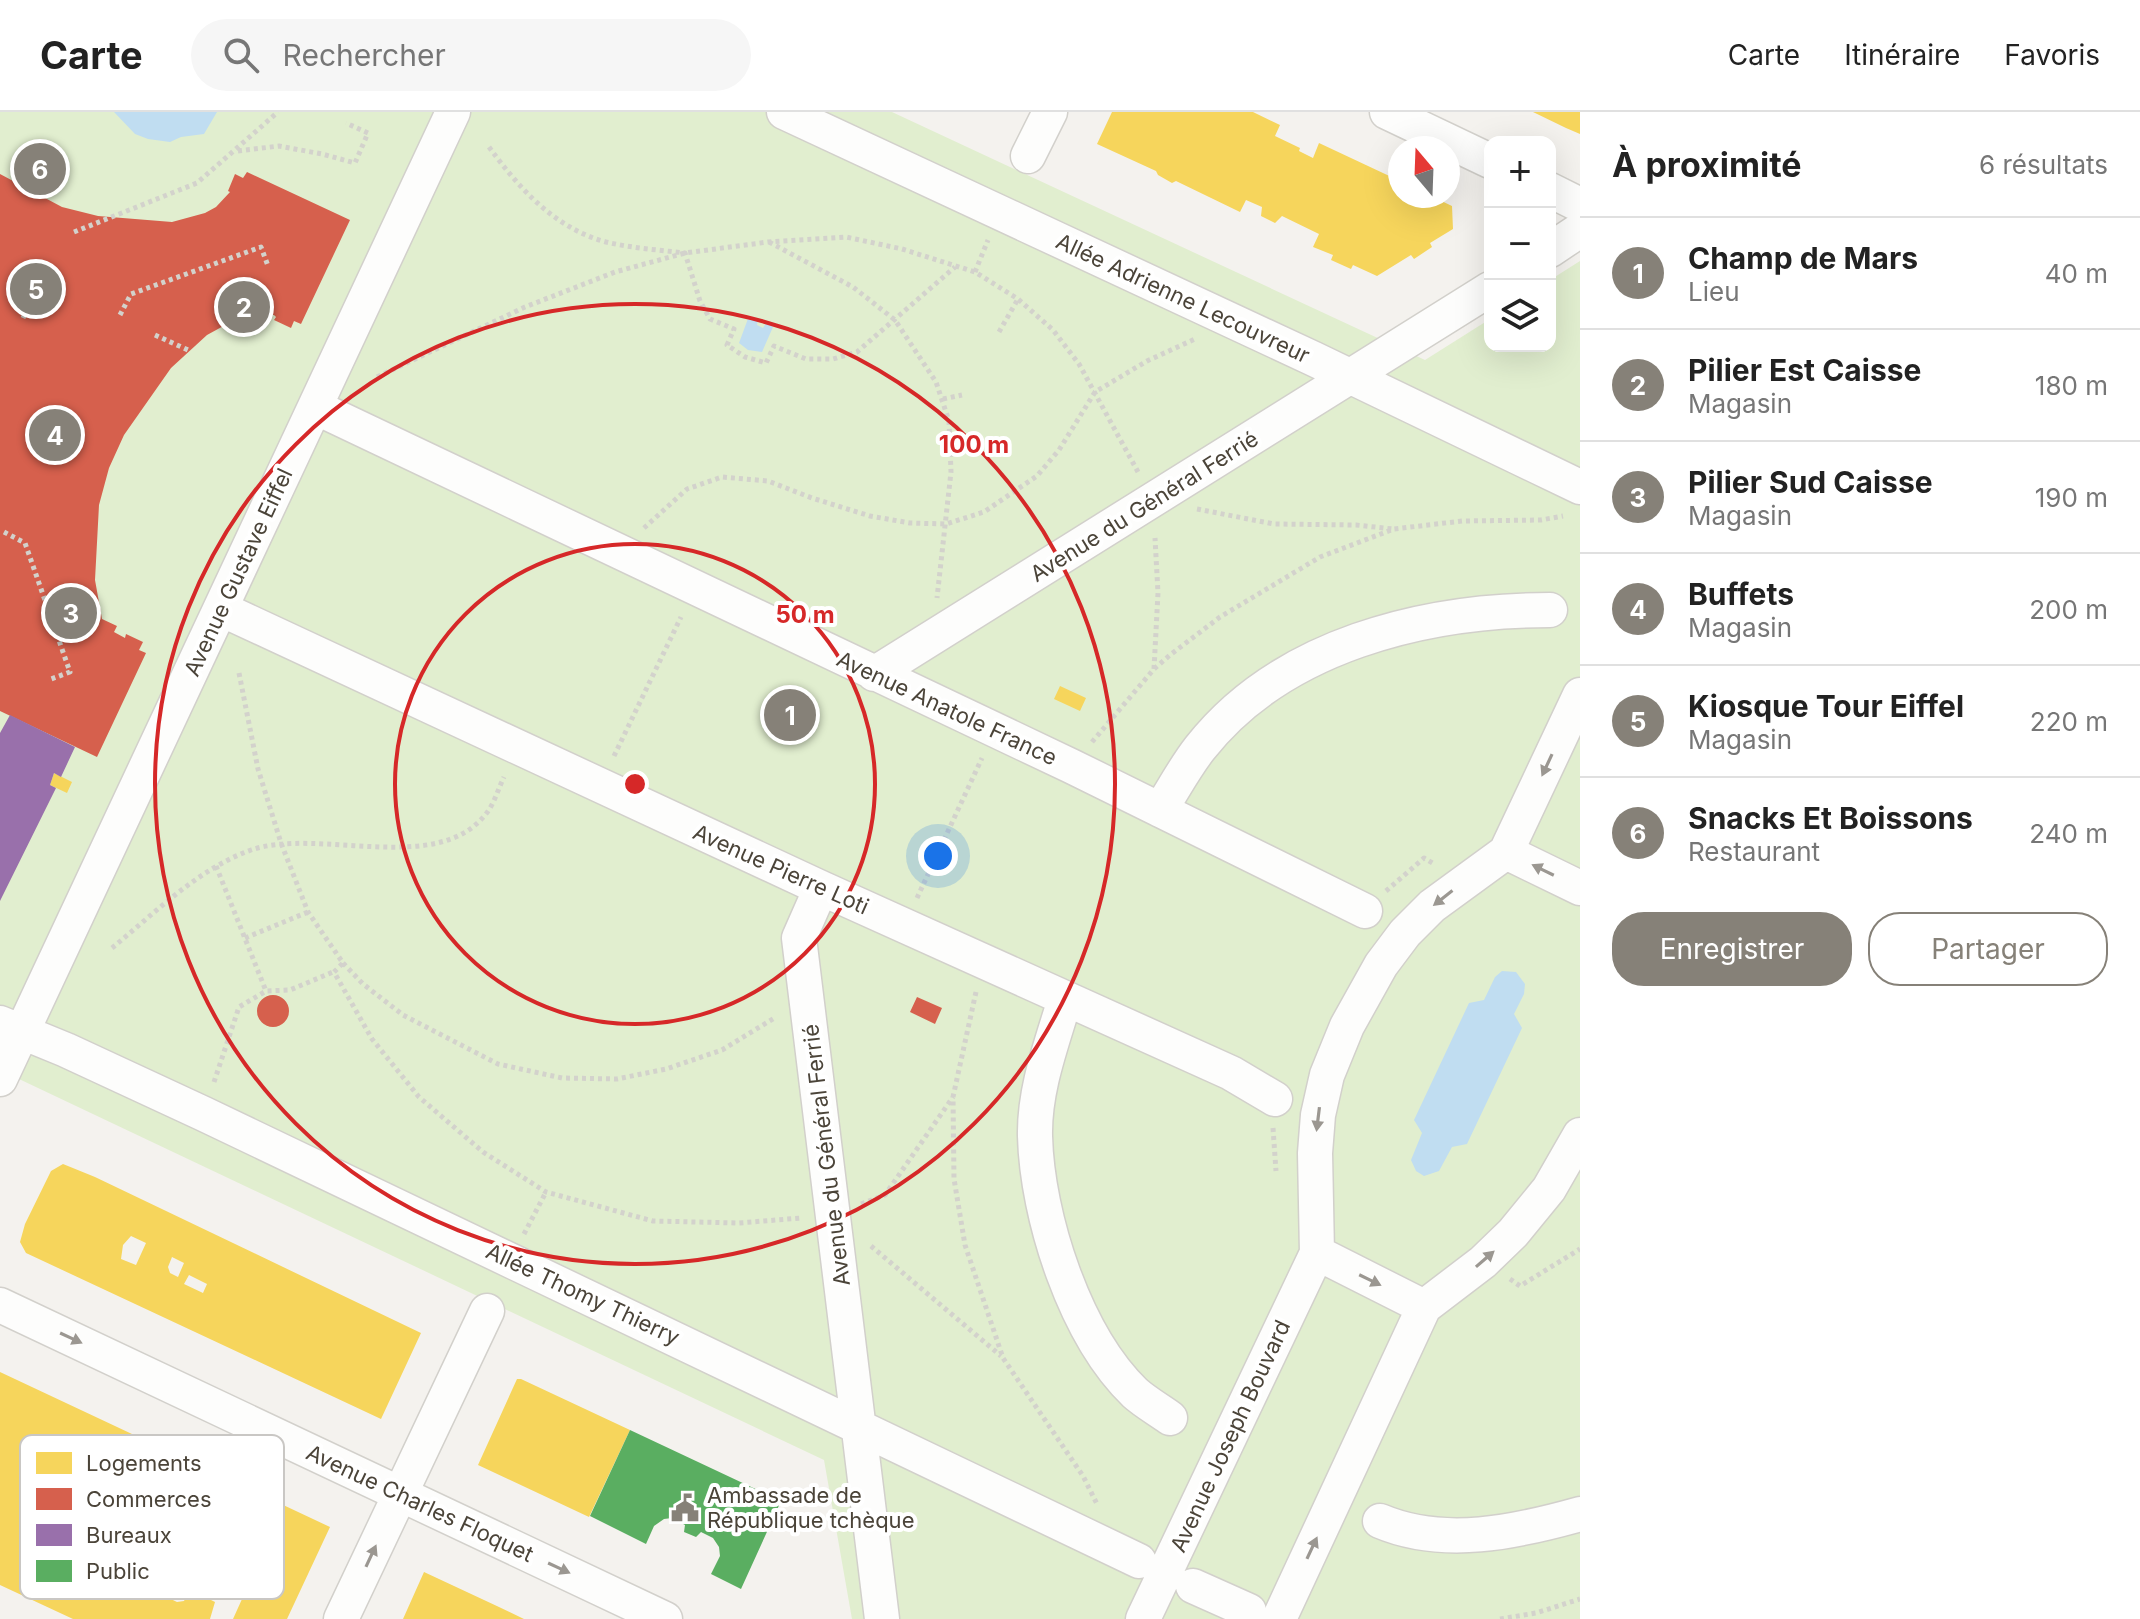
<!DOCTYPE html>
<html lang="fr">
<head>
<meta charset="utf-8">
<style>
	:root { --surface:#fff; --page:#f6f6f6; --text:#222; --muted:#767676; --line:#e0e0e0; --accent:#868178 }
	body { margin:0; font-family:Inter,sans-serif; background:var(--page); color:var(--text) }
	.controls { position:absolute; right:24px; top:24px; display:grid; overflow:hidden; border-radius:16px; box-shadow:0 8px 32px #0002 }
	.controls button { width:72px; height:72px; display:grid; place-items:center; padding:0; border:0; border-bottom:2px solid var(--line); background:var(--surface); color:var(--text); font:40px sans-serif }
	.compass { position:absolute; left:1388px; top:24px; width:72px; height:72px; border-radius:50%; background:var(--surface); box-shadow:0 8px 32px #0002; rotate:341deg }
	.you { position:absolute; left:938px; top:744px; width:28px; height:28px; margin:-20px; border:6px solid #fff; border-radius:50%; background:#1a73e8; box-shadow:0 0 0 12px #1a73e833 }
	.badge { display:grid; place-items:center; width:52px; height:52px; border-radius:50%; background:var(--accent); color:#fff; font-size:26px; font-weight:700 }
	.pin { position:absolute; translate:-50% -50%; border:4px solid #fff; box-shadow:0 2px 8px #0006 }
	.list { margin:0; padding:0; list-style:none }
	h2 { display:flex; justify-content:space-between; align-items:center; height:104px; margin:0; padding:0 32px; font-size:34px }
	h2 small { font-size:26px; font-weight:400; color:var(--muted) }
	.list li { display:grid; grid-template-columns:52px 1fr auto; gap:24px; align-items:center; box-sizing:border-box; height:112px; padding:0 32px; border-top:2px solid var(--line) }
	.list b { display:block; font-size:30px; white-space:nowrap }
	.list p { margin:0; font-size:26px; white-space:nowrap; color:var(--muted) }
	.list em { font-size:26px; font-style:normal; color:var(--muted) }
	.actions { display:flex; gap:16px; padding:24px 32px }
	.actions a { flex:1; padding:18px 0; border:2px solid var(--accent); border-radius:32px; text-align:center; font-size:28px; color:var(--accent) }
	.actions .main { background:var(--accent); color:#fff }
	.icon { flex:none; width:44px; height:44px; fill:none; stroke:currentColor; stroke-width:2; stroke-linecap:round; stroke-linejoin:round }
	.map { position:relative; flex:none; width:1580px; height:1507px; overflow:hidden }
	header { display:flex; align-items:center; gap:48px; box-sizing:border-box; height:112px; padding:0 40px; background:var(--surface); border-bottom:2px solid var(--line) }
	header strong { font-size:38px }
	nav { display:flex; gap:44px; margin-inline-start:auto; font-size:28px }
	.search { width:560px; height:72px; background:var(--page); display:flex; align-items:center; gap:20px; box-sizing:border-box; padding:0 28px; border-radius:44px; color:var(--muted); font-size:30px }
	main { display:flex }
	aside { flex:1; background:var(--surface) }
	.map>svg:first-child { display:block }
	.green { fill:#e1eecf }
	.water { fill:#c0ddf1 }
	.homes { fill:#f6d55c; fill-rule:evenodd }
	.shops { fill:#d6604d }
	.offices { fill:#9970ab }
	.public { fill:#5aae61 }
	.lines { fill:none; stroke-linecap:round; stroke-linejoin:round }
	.minor-casing { stroke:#d2d0cb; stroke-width:37 }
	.path { stroke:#d3d2cc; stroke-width:5; stroke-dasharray:4 4; stroke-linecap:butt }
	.minor { stroke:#fdfdfc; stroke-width:34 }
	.oneway { fill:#9b9791 }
	.ring { fill:none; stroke:#d62828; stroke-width:4 }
	.labels { text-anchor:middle; stroke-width:8; stroke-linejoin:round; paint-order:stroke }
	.street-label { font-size:22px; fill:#4b4439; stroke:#fff }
	.poi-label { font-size:22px; fill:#4b4439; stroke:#fff; text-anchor:start }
	.key { fill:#fff; stroke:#c9c7c4; stroke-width:2 }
	.key-label { font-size:22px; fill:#4b4439 }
	.centre { fill:#d62828; stroke:#fff; stroke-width:4 }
	.ring-label { font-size:24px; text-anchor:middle; font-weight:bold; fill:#d62828; stroke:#fff; stroke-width:8; stroke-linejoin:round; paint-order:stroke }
</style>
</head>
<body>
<header>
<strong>Carte</strong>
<div class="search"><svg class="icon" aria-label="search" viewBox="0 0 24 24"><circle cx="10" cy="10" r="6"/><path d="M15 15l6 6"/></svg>Rechercher</div>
<nav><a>Carte</a><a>Itinéraire</a><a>Favoris</a></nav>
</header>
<main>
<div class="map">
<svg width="1580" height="1507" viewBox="0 0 1580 1507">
	<rect width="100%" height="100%" fill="#f4f2ee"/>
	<path class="green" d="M0 0H892L1425 248 1490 207V234H1550V168L1580 149V1507H852L824 1348 0 958Z"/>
	<path class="water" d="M114 0H217L204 22 181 25 170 30 148 27 135 22Z
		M749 204 758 208 757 213 763 216 766 211 773 215 762 240 748 238 739 231Z
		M1502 859 1516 860 1525 872 1524 882 1514 902 1522 916 1467 1032 1452 1035 1439 1059 1424 1064 1416 1059 1411 1048 1422 1021 1414 1008 1469 891 1484 888 1495 865Z"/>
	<path class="homes" d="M1112 0H1253L1280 13 1275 24 1300 36 1299 39 1313 46 1319 31 1400 69V84H1431L1452 94 1453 117 1430 131 1432 135 1414 147 1411 143 1377 164 1353 153 1351 157 1331 148 1333 143 1313 135 1319 122 1282 104 1275 111 1261 104 1262 95 1246 88 1240 100 1176 69 1172 71 1158 63 1156 59 1097 32Z
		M1533 0H1580V22L1566 16Z
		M25 492 29 494 10 535 0 530 13 498 20 501Z
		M1060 574 1086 586 1080 599 1054 587Z
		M54 661 72 670 67 681 50 673Z
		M63 1052 95 1065 421 1221 381 1307 26 1141 20 1130 25 1112 51 1059ZM131 1124 146 1131 136 1153 121 1147 123 1133ZM172 1145 184 1151 178 1165 170 1161 168 1155ZM189 1163 207 1172 203 1181 184 1172Z
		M0 1260 330 1415 287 1507H233L247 1476 239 1469 244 1457 250 1456 252 1452 246 1437 223 1430 212 1456 220 1460 207 1486 215 1490 210 1507H73L0 1473ZM188 1399 200 1404 204 1415 198 1417V1429L186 1454 170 1447 166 1456 189 1465 187 1472 190 1477 184 1489 177 1490 146 1475 142 1470 148 1456 155 1455 172 1416 180 1408 178 1403Z
		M517 1267H521L630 1318 589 1405 478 1353Z
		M424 1460 499 1495 524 1507H403Z"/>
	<path class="shops" d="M247 60 350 108 301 212 294 209 291 216 274 208 276 205 274 203 264 201 262 206 249 200 207 223 171 256 124 323 109 356 99 393 95 468 102 507 117 514 114 520 125 526 126 522 143 530 139 538 146 541 97 645 0 599V62L62 95 98 104 172 110 205 101 216 95 230 80 228 79 235 62 243 66Z
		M257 899a16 16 0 1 1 32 0a16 16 0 1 1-32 0Z
		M917 885 942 896 935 912 910 900Z"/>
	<path class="offices" d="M10 603 75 635 61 665 54 661 50 673 56 676 0 789V621Z"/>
	<path class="public" d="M630 1318 781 1389 741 1477 711 1462 720 1444 719 1435 713 1426 701 1420 696 1425 684 1420 685 1413 672 1406 664 1407 654 1414 646 1432 590 1404Z"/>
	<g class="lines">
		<defs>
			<path id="minor" d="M784 0 1314 247 1580 375
				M1387 0 1490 49
				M1028 44 1050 0
				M1550 78 1580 93
				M1550 138 1580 118
				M315 295 1071 654 1365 799
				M221 497 821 776 1231 961 1275 987
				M874 562 1490 177
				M1160 698C1173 678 1185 655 1200 636 1281 533 1424 498 1550 498
				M1506 740 1580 776
				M821 776 799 826 882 1507
				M1065 887C1052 931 1034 977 1035 1024 1037 1105 1075 1223 1135 1281 1145 1290 1159 1298 1170 1306
				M0 911 66 938 204 1002 1139 1449
				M0 967 453 0
				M1317 1141 1424 1195
				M0 1193 665 1507
				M1380 1409C1444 1436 1516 1420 1580 1402
				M1193 1474 1249 1499
				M341 1507 487 1199
				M1143 1507 1317 1141 1315 1041 1318 1003 1327 963 1347 914 1381 853 1405 821 1432 794 1506 740 1580 583
				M1279 1507 1424 1195 1483 1150 1513 1121 1549 1077 1580 1023"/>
		</defs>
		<use href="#minor" class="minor-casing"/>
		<path class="path" d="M489 35C519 76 554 116 606 130 631 136 659 138 685 141L700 189 710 207 734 217 727 233 745 245 766 251 774 234 806 247H833L857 240 955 155
			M238 39 279 34 322 42 355 51 368 21 346 11
			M74 120 197 71 278 0
			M769 130 853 175 895 208 936 270 949 309 951 360 937 486
			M975 160 988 128
			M120 203 131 182 261 135 268 154
			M23 206 31 189 64 176
			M999 220 1018 187
			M155 223 188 238
			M377 265 525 195 615 160 685 141 768 130 846 125 902 137 975 160 1018 187 1053 218 1079 252 1138 360
			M943 287 962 283
			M1197 397 1274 412 1356 413 1393 417
			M644 416 687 377 722 365 768 369 812 386 870 404 910 411 946 412 984 400 1037 364 1059 338 1095 280 1147 249 1195 227
			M4 420 25 431 70 560 51 567
			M1154 557 1158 481 1155 426
			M239 561 258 657 281 731 308 800 343 851 334 860 372 927 419 985 483 1040 546 1080 653 1109 739 1111 801 1106
			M1092 630 1154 557 1170 543 1220 505 1320 445 1394 417 1462 409 1541 408 1563 404
			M614 644 681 505
			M216 754 266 879
			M1386 779 1424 746 1434 752
			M917 786 982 646
			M245 826 308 800
			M112 836C156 800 198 757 251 738 318 715 436 764 485 703 494 693 498 677 504 665
			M343 851 363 872 403 903 498 952 562 966 617 967 666 957 722 938 776 905
			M976 880 953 985 954 1067 965 1133 1003 1246 1083 1364 1097 1392
			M214 970 239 895 266 879 290 878 333 860
			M1273 1016 1276 1059
			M861 1092 885 1083 953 985
			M524 1122 546 1080
			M871 1134 1001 1244
			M1510 1167 1520 1174 1580 1137
			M1500 1507 1536 1501 1580 1487"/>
		<use href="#minor" class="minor"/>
	</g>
	<defs><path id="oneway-solid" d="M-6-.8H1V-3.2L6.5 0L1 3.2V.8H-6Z" transform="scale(2)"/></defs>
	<g class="oneway">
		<use href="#oneway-solid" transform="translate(1547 653) rotate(115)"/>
		<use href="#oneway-solid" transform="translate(1543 758) rotate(-154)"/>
		<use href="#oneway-solid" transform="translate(1443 786) rotate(142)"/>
		<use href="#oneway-solid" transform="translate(1318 1007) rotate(97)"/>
		<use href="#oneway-solid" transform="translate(1485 1147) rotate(-41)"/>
		<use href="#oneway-solid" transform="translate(1370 1168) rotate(26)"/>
		<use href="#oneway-solid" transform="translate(71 1226) rotate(25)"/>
		<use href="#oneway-solid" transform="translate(1312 1436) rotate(-65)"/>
		<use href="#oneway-solid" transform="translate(371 1444) rotate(-65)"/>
		<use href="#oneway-solid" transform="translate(559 1456) rotate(25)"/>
	</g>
	<g class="ring">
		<circle cx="635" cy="672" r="240"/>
		<circle cx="635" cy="672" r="480"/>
	</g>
	<defs>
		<symbol id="civic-bare" viewBox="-9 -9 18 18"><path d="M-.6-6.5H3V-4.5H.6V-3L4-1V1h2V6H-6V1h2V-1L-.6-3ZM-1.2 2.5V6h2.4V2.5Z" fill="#868178" stroke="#fff" stroke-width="2.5" paint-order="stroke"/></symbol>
	</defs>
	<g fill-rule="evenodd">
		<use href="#civic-bare" x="665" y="1376" width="40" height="40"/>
	</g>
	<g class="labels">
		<g class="street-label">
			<text transform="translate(1183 186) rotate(25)" y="8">Allée Adrienne Lecouvreur</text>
			<text transform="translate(1144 394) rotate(-32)" y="8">Avenue du Général Ferrié</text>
			<text transform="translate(238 460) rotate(-65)" y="8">Avenue Gustave Eiffel</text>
			<text transform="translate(947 596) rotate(25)" y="8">Avenue Anatole France</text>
			<text transform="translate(781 757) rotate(24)" y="8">Avenue Pierre Loti</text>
			<text transform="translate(826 1043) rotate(-97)" y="8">Avenue du Général Ferrié</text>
			<text transform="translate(583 1182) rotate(25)" y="8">Allée Thomy Thierry</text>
			<text transform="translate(1230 1324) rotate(-65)" y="8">Avenue Joseph Bouvard</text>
			<text transform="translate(420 1391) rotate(25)" y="8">Avenue Charles Floquet</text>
		</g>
		<g class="poi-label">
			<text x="707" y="1391">Ambassade de<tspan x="707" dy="25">République tchèque</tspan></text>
		</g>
	</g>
	<rect x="20" y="1323" width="264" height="164" rx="12" class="key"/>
	<rect x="36" y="1340" width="36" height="22" fill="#f6d55c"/>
	<rect x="36" y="1376" width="36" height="22" fill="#d6604d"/>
	<rect x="36" y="1412" width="36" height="22" fill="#9970ab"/>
	<rect x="36" y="1448" width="36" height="22" fill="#5aae61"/>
	<g class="key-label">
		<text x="86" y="1359">Logements</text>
		<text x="86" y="1395">Commerces</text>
		<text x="86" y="1431">Bureaux</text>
		<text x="86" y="1467">Public</text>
	</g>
	<circle cx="635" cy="672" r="12" class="centre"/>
	<g class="ring-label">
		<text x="974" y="341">100 m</text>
		<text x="805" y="511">50 m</text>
	</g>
</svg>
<div class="controls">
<button>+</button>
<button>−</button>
<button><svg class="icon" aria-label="layers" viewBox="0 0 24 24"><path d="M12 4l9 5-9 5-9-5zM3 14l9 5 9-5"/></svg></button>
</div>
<svg class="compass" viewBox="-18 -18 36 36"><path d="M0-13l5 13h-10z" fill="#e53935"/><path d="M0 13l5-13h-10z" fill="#767676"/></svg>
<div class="you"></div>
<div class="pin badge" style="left:790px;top:603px">1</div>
<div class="pin badge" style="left:244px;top:195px">2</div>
<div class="pin badge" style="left:71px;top:501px">3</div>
<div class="pin badge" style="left:55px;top:323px">4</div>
<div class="pin badge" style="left:36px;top:177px">5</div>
<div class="pin badge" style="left:40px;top:57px">6</div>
</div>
<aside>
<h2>À proximité<small>6 résultats</small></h2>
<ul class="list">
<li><span class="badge">1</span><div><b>Champ de Mars</b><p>Lieu</p></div><em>40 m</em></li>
<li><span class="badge">2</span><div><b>Pilier Est Caisse</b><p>Magasin</p></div><em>180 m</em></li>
<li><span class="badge">3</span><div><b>Pilier Sud Caisse</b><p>Magasin</p></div><em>190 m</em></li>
<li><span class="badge">4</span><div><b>Buffets</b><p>Magasin</p></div><em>200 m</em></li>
<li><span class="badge">5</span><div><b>Kiosque Tour Eiffel</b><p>Magasin</p></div><em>220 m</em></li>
<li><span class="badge">6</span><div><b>Snacks Et Boissons</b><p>Restaurant</p></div><em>240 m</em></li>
</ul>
<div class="actions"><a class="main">Enregistrer</a><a>Partager</a></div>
</aside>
</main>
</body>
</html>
